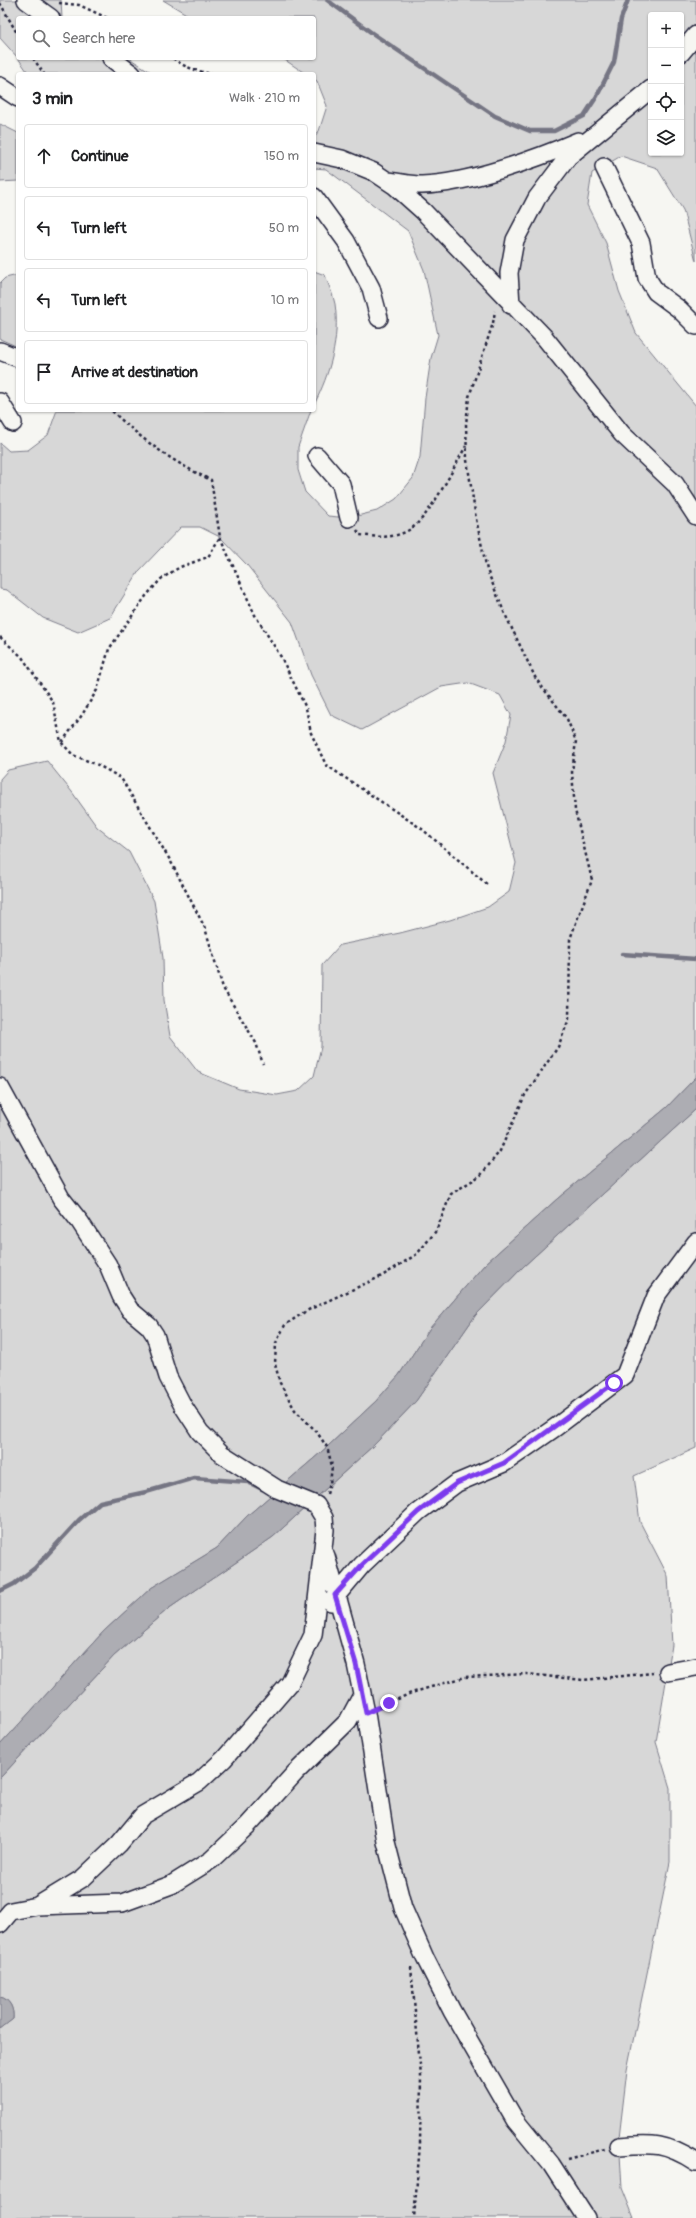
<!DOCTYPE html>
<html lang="en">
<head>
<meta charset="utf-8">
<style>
	:root { --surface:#fff; --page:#f6f6f6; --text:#202124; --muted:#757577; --line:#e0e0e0 }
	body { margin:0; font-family:Pangolin,sans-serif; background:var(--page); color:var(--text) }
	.controls { position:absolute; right:12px; top:12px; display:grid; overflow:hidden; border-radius:4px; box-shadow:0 1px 3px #0004 }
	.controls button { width:36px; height:36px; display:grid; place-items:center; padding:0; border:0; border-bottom:1px solid var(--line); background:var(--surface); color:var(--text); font:20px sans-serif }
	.stop { position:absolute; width:12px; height:12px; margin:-9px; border:3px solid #7c3aed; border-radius:50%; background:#fff }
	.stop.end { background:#7c3aed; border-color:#fff; box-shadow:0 1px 4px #0008 }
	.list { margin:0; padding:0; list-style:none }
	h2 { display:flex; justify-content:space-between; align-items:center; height:52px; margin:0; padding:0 16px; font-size:17px }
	h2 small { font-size:13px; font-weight:400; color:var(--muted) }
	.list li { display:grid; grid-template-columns:26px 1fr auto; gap:12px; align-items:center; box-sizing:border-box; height:64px; margin:0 8px 8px; padding:0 8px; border:1px solid var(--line); border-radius:4px }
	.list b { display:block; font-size:15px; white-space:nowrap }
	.list em { font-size:13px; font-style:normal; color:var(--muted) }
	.icon { flex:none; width:22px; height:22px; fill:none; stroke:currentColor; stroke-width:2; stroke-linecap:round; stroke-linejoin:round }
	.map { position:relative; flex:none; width:696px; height:2218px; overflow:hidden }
	.search { position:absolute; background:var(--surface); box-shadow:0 1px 3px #0004; left:16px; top:16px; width:300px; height:44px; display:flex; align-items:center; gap:10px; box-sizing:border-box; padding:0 14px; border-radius:4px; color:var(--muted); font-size:15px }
	.panel { position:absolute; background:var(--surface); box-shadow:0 1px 3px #0004; left:16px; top:72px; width:300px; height:340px; border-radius:4px }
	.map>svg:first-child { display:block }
	.green { fill:#d7d7d7; stroke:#7c7c89; fill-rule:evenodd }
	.water { fill:#adadb3; stroke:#757583 }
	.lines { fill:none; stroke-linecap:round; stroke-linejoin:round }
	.stream { stroke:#757583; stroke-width:4.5 }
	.street-casing { stroke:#22223b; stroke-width:20 }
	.path { stroke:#22223b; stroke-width:2.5; stroke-dasharray:3 3; stroke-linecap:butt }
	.street { stroke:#f6f6f2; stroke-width:17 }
	.route { stroke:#7c3aed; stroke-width:5 }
</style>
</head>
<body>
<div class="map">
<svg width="696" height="2218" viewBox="0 0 696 2218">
	<rect width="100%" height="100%" fill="#f6f6f2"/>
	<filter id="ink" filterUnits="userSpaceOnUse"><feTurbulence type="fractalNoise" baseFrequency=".025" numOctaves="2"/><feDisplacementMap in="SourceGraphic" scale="8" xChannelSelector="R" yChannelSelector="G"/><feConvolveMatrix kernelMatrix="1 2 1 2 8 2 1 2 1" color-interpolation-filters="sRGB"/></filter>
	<g filter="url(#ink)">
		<path class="green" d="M0 0H61L62 18H18V58L0 38Z
			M163 0H696V261L683 210 657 168 621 156 592 173 587 205 606 243 619 291 636 333 696 406V1077L666 1108 557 1199 485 1264 430 1328 399 1375 376 1401 327 1447 247 1516 217 1548 151 1588 104 1631 0 1745V779L8 770 47 761 72 792 97 827 129 852 154 901 163 958 164 1000 170 1036 198 1072 239 1089 277 1095 298 1091 314 1076 321 1047 322 965 340 945 400 933 450 920 488 907 509 892 516 863 493 773 506 741 511 715 500 695 468 683 441 687 362 730 331 715 311 675 292 622 247 565 220 537 200 527H181L139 571 110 618 78 632 43 618 7 590 0 589V443L9 451 28 450 48 435 57 410H311L298 447V470L305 492 328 516 349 518 377 511 396 499 413 478 420 457 425 398 431 358 438 335 424 270 408 231 326 169 314 168V137L319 131 327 106 317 81 314 79V74H306L282 58H314V18H193ZM651 15H681V153H651Z
			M18 58H129L154 74H29Z
			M0 124 18 133V181L0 182Z
			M314 271 325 275C328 284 333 294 335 304 340 339 330 373 314 405Z
			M18 275V347L0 339V283L5 278Z
			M696 1109V1448L634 1476 640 1522 668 1576 672 1645 656 1742 670 1788V1862L627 2070 619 2138 622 2188 634 2218H0V2029L13 2019C14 2009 10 1999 0 1997V1778L114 1656 168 1609 273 1537 375 1444 416 1401 475 1316 524 1266Z"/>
		<path class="water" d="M696 1077V1109L524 1266 475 1316 416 1401 375 1444 273 1537 168 1609 114 1656 0 1778V1745L104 1631 151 1588 217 1548 247 1516 327 1447 376 1401 399 1375 430 1328 485 1264 557 1199 666 1108Z
			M0 1997C10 1999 14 2009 13 2019L0 2029Z"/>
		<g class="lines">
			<path class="stream" d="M327 0 372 33 495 116 530 131H554L584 116 597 96 614 62 621 19 628 0
				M622 954 696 959
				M0 1591 14 1584 35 1568 79 1520 100 1502 146 1492 194 1478 248 1482 262 1489"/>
			<defs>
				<path id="street" d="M26 0 51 18
					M681 53 696 35
					M111 58 132 74
					M0 86 18 98
					M314 153 342 159 374 172 395 186 423 211 545 338 622 434 675 484 696 516
					M604 167 641 243 647 278 656 292 679 309 696 326
					M388 181C399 182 411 185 422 185 467 184 536 159 578 141
					M314 197 346 241 371 288 379 318
					M511 305 509 273 515 240 537 198 568 157 651 89
					M0 351 18 358
					M0 402 13 423
					M317 456 341 484 349 518
					M0 1087 61 1198 80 1222 108 1265 121 1296 130 1310 149 1326 155 1335 168 1377 183 1406 200 1432 222 1454 277 1489 316 1505 324 1518 325 1530 313 1635 290 1683 224 1759 199 1782 143 1815 119 1844 83 1878 37 1906
					M326 1556 356 1664 366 1713 386 1842 403 1908 425 1958 452 2011 515 2120 551 2164 586 2218
					M331 1602 362 1565 418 1512 457 1483 504 1463 556 1427 625 1375 656 1296 696 1242
					M668 1672 696 1667
					M0 1924 11 1911 37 1906 122 1903 171 1885 211 1860 248 1825 295 1773 348 1721 362 1695
					M619 2146C653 2143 666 2143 696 2162"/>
			</defs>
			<use href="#street" class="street-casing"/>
			<path class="path" d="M0 3 18 35
				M59 3 79 5 107 18
				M33 58 44 74
				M173 58C185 68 197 71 212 74
				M357 530 360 535C376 537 394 539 409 530 429 519 454 467 466 446
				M220 537 255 615 281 657 306 708 311 733 326 765 422 829 489 886
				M0 637 22 657 53 702 61 742 73 755 98 765 121 778 137 805 170 860 205 928 223 988 256 1043 263 1064
				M62 742 82 715 97 690 109 649 146 596 161 579 180 567 208 557 220 537 211 480C172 462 141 439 111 410
				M327 1494 330 1484 332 1466 327 1447 316 1431 295 1410 280 1383 275 1364 276 1343 285 1325 306 1311 382 1276 417 1254 436 1231 451 1194 481 1175 500 1151 525 1095 558 1047 569 1019 570 939 592 880 575 810 572 772 576 741 567 719 536 679 504 612 487 570 476 519 467 460 466 424 469 397 493 323 495 311
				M381 1707 411 1693 465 1677 527 1674 583 1680 653 1673
				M411 1967 421 2076 420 2144 414 2218
				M567 2159 605 2149"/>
			<use href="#street" class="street"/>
		</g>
	</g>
	<g class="lines" filter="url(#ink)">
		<path class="route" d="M389 1703 366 1713 356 1664 335 1595 362 1565 418 1512 457 1483 504 1463 614 1383"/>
	</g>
</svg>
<div class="controls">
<button>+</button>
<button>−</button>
<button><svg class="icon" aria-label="locate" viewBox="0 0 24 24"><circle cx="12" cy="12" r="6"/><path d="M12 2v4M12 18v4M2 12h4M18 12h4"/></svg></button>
<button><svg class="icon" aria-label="layers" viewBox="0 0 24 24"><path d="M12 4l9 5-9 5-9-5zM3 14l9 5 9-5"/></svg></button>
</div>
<div class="stop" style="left:614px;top:1383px"></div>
<div class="stop end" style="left:389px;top:1703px"></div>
<div class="search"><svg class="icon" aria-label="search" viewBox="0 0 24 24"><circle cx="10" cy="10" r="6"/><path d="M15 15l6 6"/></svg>Search here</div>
<section class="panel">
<h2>3 min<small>Walk · 210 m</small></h2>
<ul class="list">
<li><svg class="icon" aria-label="ahead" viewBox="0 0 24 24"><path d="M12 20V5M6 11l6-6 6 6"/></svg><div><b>Continue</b></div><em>150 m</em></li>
<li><svg class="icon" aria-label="left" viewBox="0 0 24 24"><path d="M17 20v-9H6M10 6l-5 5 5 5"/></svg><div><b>Turn left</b></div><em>50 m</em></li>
<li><svg class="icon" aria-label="left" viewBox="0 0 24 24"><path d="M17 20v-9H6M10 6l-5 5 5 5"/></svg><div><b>Turn left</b></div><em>10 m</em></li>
<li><svg class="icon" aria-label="arrive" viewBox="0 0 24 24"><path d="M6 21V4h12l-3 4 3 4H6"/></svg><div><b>Arrive at destination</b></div></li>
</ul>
</section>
</div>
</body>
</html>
